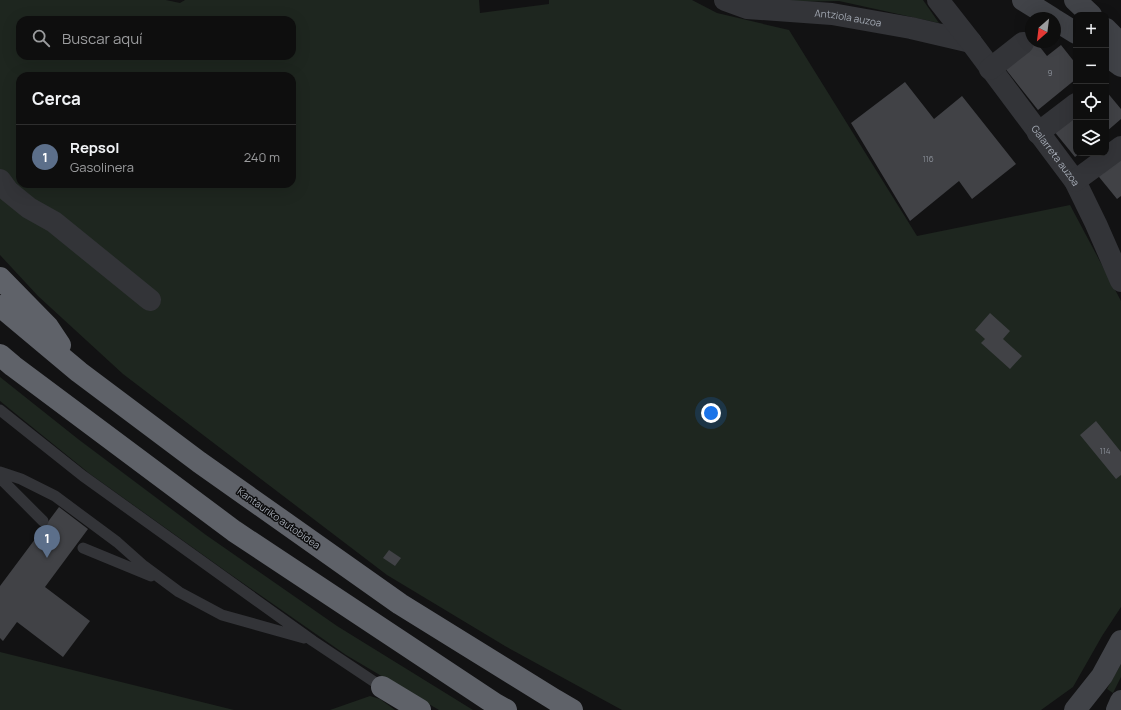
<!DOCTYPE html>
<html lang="es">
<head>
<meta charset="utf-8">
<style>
	:root { --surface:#0e0e0e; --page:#1c1c1c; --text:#f1f3f6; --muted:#9b9c9e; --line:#2e2e2e; --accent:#b45309 }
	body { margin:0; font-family:Manrope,sans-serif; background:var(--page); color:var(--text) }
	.controls { position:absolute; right:12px; top:12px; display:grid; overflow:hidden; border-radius:8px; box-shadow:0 4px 16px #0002 }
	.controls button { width:36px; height:36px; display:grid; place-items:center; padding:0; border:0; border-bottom:1px solid var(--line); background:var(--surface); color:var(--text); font:20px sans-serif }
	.compass { position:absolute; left:1025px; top:12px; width:36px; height:36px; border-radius:50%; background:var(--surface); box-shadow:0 4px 16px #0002; rotate:208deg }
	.you { position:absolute; left:711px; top:413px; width:14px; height:14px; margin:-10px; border:3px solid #fff; border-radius:50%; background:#1a73e8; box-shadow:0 0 0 6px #1a73e833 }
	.badge { display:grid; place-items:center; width:26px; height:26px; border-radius:50%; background:var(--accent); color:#fff; font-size:13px; font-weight:700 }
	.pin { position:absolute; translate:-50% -33px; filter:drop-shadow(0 1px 2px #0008) }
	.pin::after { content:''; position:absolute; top:21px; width:14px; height:12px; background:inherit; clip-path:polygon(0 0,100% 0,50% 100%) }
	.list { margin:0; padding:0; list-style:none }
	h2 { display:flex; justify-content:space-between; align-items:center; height:52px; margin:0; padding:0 16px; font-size:17px }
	h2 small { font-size:13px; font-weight:400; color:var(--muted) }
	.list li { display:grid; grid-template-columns:26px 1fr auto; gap:12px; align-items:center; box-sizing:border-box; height:64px; padding:0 16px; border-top:1px solid var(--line) }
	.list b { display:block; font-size:15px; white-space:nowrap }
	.list p { margin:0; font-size:13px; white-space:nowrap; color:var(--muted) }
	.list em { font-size:13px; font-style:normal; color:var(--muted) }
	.icon { flex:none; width:22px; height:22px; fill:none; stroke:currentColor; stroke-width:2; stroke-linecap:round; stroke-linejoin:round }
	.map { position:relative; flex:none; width:1121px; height:710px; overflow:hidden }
	.search { position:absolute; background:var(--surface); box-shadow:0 4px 16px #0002; left:16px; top:16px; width:280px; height:44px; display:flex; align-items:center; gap:10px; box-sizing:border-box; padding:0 14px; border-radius:12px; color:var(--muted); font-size:15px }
	.panel { position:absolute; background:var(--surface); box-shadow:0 4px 16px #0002; left:16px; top:72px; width:280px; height:116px; border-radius:12px }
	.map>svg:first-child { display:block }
	.green { fill:#1e261f; fill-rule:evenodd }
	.building { fill:#414246 }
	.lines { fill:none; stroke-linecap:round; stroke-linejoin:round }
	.service { stroke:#333438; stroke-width:11 }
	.minor { stroke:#333438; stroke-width:22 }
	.secondary { stroke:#414348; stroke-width:22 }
	.motorway { stroke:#5f6269; stroke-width:22 }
	.labels { text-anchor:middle; stroke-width:3; stroke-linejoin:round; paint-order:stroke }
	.number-label { font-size:8px; fill:#8a8f98 }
	.street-label { font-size:10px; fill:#a3a9b3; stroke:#0d0d0e }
</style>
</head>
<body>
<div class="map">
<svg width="1121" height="710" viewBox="0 0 1121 710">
	<rect width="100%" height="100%" fill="#121213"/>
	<path class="green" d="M0 0H166L180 3 185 0H479L480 13 549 4V0H692L717 13 789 30 917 236 1070 205 1120 299 1121 301V607L1102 636 1073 687 1041 710H622L505 646 387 575 123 374 38 296 0 255ZM20 20H292V56H20ZM20 76H292V184H20Z
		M748 0H923L939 23 839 1 755 3Z
		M0 377 78 439 206 535 337 626 473 710H439L346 655 227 572 90 474 0 401Z
		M0 652 234 710H0Z
		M1121 664V677L1113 693 1107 689Z
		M370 696 380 699 395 710H330Z"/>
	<path class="building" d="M1035 42H1036L1047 56 1061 45 1076 64V79L1038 110 1004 67Z
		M905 82 934 119 962 96 1016 164 972 199 959 181 910 221 851 123Z
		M1106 91 1121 109V119L1106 132Z
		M1076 111V153H1080L1075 157 1053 130Z
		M1121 151V196L1117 199 1095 172Z
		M990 313 1010 331 1003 339 1022 356 1010 369 981 343 985 339 975 330Z
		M1096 421 1121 452V475L1116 479 1080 435Z
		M59 507 88 529 45 587 90 621 63 657 17 622 3 641 0 638V586Z
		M389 550 401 558 395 566 383 558Z"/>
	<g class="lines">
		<path class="service" d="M0 410 83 476 313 641 382 687
			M0 472 21 479 55 496 117 542 144 566 179 592 222 615 304 638
			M0 478 43 521
			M83 548 151 576"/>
		<g class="minor">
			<path id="s1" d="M725 0 747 8 832 14 911 28 971 42"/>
			<path id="s2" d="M938 0 971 42 1075 181 1096 224 1121 281"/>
			<path d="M990 69 1023 43"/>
			<path d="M1038 133 1076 104"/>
			<path d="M0 180 8 191 29 208 54 222 150 300"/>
			<path d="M1075 181 1121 147"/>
		</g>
		<path class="secondary" d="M1023 0 1052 18
			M1075 0 1091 15
			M1055 20 1076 33
			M1106 29 1121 44
			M1106 55 1121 66
			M1075 710 1102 676 1121 641
			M1117 710 1121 701"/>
		<path class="motorway" d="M0 278 48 327 60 345
			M0 306 79 372 199 462 400 604 555 700 572 710
			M0 355 13 366 234 531 495 704 506 710
			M382 687 420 710"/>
	</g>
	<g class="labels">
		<g class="number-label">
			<text x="1050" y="76">9</text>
			<text x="928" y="162">116</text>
			<text x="1105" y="454">114</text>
		</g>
		<g class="street-label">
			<text dy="4" stroke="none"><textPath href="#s1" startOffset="125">Antziola auzoa</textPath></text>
			<text dy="4" stroke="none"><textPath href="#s2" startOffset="195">Galarreta auzoa</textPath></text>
			<text transform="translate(279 518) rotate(35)" y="4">Kantauriko autobidea</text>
		</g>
	</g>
</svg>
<div class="controls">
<button>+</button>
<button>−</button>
<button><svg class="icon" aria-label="locate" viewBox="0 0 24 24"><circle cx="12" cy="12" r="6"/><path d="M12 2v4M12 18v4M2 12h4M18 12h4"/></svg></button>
<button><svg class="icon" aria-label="layers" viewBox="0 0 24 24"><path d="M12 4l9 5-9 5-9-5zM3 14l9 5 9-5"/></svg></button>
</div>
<svg class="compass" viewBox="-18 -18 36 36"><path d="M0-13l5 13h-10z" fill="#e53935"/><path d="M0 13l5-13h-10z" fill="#9b9c9e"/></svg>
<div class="you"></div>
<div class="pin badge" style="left:47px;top:558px;background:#5c6f8a">1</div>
<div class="search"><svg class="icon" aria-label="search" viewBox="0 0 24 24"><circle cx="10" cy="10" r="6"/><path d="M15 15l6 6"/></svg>Buscar aquí</div>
<section class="panel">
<h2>Cerca<small></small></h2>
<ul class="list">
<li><span class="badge" style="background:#5c6f8a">1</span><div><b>Repsol</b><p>Gasolinera</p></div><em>240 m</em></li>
</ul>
</section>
</div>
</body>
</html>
